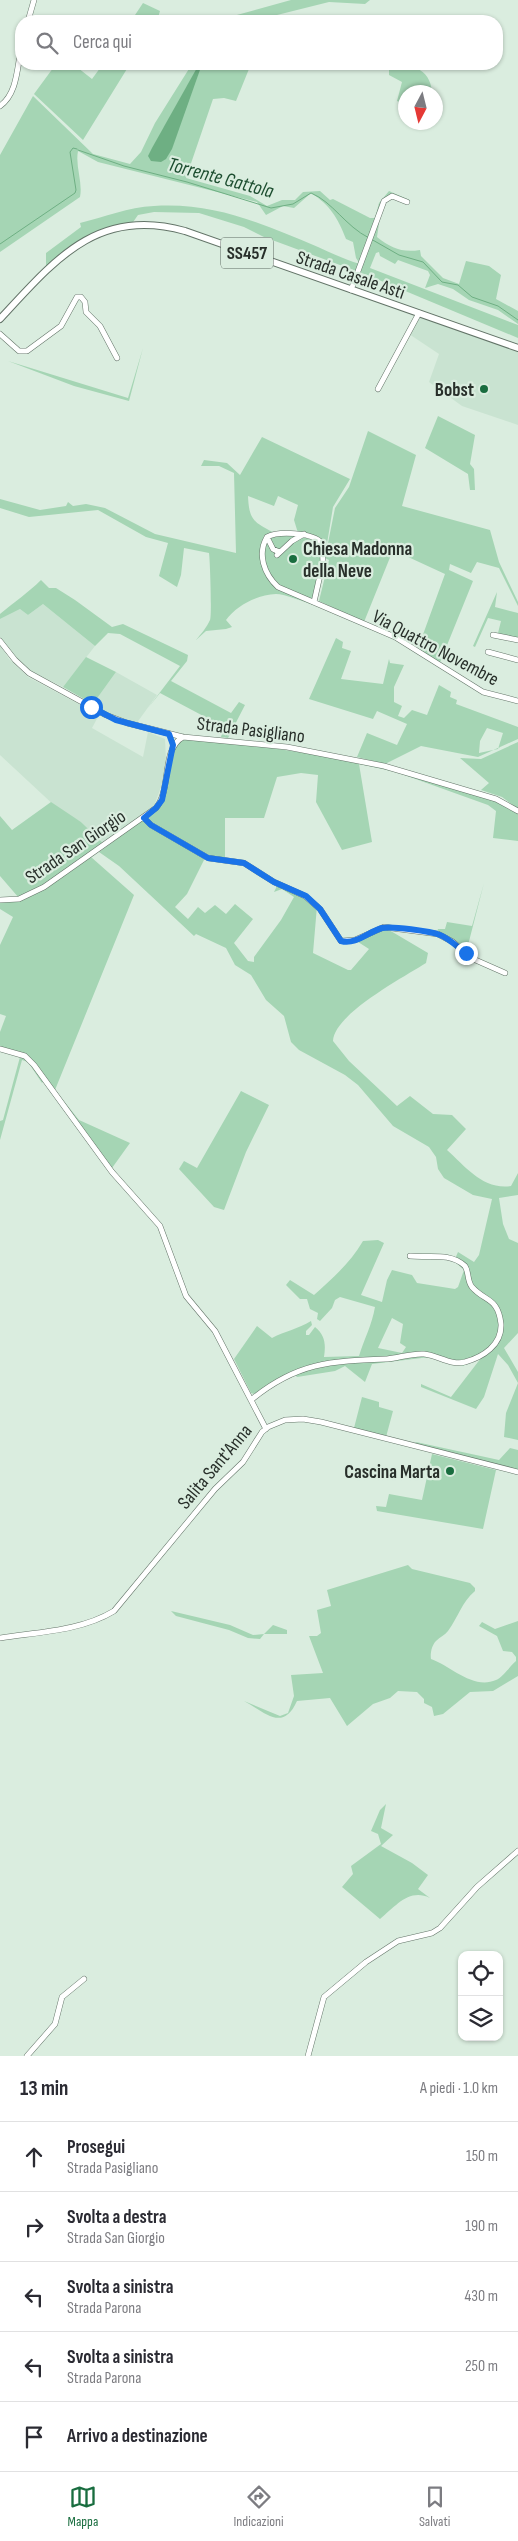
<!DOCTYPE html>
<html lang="it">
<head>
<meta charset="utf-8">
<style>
	:root { --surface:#fff; --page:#f7f7f7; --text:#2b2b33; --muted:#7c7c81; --line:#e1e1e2; --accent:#196d3f }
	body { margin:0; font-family:"Sofia Sans Condensed",sans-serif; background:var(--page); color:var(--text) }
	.controls { position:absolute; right:15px; bottom:15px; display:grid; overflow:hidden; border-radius:10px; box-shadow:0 1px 4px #0004 }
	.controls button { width:45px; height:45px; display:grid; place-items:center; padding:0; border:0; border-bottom:1px solid var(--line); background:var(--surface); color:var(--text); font:25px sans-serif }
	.compass { position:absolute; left:398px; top:85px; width:45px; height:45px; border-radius:50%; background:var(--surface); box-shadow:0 1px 4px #0004; rotate:187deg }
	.stop { position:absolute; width:15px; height:15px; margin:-11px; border:4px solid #1a73e8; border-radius:50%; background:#fff }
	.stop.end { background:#1a73e8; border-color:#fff; box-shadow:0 1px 5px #0008 }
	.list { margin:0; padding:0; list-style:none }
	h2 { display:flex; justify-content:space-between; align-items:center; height:65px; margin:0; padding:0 20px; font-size:21px }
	h2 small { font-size:16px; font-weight:400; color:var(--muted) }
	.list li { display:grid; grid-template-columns:32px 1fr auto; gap:15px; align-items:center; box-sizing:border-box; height:70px; padding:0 20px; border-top:1px solid var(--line) }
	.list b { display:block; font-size:19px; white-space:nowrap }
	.list p { margin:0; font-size:16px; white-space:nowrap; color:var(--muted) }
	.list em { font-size:16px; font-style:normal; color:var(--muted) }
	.icon { flex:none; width:28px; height:28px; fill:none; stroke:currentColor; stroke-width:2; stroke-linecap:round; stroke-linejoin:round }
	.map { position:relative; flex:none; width:518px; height:2056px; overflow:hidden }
	.search { position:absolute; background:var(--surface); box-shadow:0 1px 4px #0004; left:15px; right:15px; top:15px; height:55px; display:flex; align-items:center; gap:12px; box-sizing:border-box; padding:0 18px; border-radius:20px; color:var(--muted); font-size:19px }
	.sheet { height:415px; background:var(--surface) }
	nav { display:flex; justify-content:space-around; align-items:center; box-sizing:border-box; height:70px; border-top:1px solid var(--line); background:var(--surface); font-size:14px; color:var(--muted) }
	nav a { display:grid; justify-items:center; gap:2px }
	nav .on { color:var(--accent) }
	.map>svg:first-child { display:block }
	.built { fill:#c9e3d1 }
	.green { fill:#a5d5b4; fill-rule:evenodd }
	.water { fill:#6eaf83 }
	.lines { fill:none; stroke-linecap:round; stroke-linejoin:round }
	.stream { stroke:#6eaf83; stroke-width:1 }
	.minor-casing { stroke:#637468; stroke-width:6 }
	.major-casing { stroke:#637468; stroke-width:8 }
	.minor { stroke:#fff; stroke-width:5 }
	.major { stroke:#fff; stroke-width:6 }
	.route { stroke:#1a73e8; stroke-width:6 }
	.poi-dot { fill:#196d3f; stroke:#daeddf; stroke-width:2 }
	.labels { text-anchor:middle; stroke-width:4.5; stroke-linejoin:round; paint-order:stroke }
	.shield { fill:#daeddf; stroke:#5d6860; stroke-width:1 }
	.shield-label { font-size:18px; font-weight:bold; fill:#282f2a }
	.street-label { font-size:19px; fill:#282f2a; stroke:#daeddf }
	.poi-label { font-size:19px; font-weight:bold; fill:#282f2a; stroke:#daeddf; text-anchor:end }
	.water-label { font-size:20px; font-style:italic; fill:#1d4e30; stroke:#daeddf }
</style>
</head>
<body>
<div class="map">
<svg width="518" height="2056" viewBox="0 0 518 2056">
	<rect width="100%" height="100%" fill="#daeddf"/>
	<path class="built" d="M416 314 518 351V425L462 406 429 382 439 354 406 332Z
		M43 604 95 646 63 687 31 671 21 663 0 637V619L20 609 28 615Z
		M0 645 9 659 28 677 99 715 92 728 143 757 148 732 165 739 166 760 164 779 154 806 104 844 81 822 57 808 0 755Z
		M116 672 157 695 136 724 107 713 93 704Z"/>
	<path class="green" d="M291 0H370L365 4 329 2 253 21H215Z
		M143 3 160 11 157 21H131Z
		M56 64H73L92 79 103 64H130L83 140 34 94Z
		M192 64H251L236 101 224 98 213 99 186 178 250 196 267 206 282 200H295L303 192 320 191 330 200 333 199 370 218H375L379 203 389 191 412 201 388 196 381 210 377 237C391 248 402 253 420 250L421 256 443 278 459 284 466 261 489 266 501 275 496 299 518 311V324L498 310 469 300 453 289 438 284 425 288 430 275 428 271 398 260 395 264 380 256 379 252 376 253 370 268 518 325V338L367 275 264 237 244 227 199 213 154 212 138 215 131 225 103 232 46 270V253L81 227 80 223C105 217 128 207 154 206 215 202 262 224 318 247 331 253 346 260 360 264L356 258 353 242 346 239C338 218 330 205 311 193L294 208 283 206 266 215 257 202 98 162 78 151C75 166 83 182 80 197L0 252V155L33 96 93 154 130 164 141 152 155 123Z
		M362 64C387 64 430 57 432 92H406L405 104 397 101 402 82 389 75V70Z
		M143 348 129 401 74 386 8 361 128 398Z
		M438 416 475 435 470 464 474 469 475 490H470L468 474 425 448Z
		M368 431 416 455 402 506 490 530 499 562 518 602V606L499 568 477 562 471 573 450 564 449 570 473 581 439 665 417 651 445 574 393 550 364 622 319 601 329 560 325 558 335 508 349 487Z
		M262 437 350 479 333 507 325 556 323 542 298 533 294 520 298 505 278 496 274 506 248 496C249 519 253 522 273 532L264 536 261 547 270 582 314 605C304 602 285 594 276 594 257 595 237 605 226 620L232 627 226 629 206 631 196 640C201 634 207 627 210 620 212 616 210 558 209 553L184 548 181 575 177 587 159 576 168 543 146 537 98 510 29 517 0 508V499L40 510 66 506 68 502 73 506 86 504 105 508 155 534 236 553 234 473 219 466H201L204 460 227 463 240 475Z
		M301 535 320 543 321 562 313 599C290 591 264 583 264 554 265 546 265 543 270 536Z
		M41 580 49 588H56L75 600 112 627 123 624 188 655 187 661 171 681 231 713 239 702 245 705 228 738 221 737 224 727 160 693 148 708 180 666 120 634 108 633 95 646 43 604 28 615 20 609 0 619V614C14 602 28 593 41 580Z
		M497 592 495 607 518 613V639L500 635 498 633 501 621 488 618 475 647 473 646Z
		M336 638 343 642 342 648 351 651 341 679 383 684 389 659 390 663 404 665 394 687V702L402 706 398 716 404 718 412 710 427 715 439 685 451 692 450 697 457 700 456 704 518 727V739L478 757 421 746 385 764 357 757 367 733 397 745 407 724 377 711 373 719 309 699ZM487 728 503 733 498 749 479 753 480 741Z
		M86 657 116 672 93 704 63 687Z
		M184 737C271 747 348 757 432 781 462 790 491 797 518 812V841L493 838 496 811 488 805 396 772 359 764 372 842 342 850 316 802 318 775 301 773 277 777 264 818H225V857L223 859 206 856 187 894 175 907 188 919 198 907 205 913 215 905 226 914 235 904 253 919 234 943 248 961 254 962V957L281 920 294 897 282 889 274 892 278 884 317 906 313 953 348 970H351L369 949 355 940 384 927 428 953 426 963C404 977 334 1014 333 1041L349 1061 397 1106 410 1096 433 1114 452 1115 466 1129 447 1150C466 1167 483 1190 511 1186L518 1173V1195L499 1198 503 1224 509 1239 518 1243V1333L504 1348 518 1372V1440L504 1437 506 1413 518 1383 508 1365 498 1354 484 1397 476 1409 421 1387V1384L451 1397 481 1358 463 1366 430 1357 372 1364 365 1382 345 1366 335 1371 297 1377 292 1371 254 1394 251 1393 234 1359 257 1326 272 1338C285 1331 298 1329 311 1321L312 1325 306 1331V1335H309L315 1327C325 1335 326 1344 324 1357L359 1356C364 1339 372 1325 375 1307L340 1297 335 1300 332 1308 320 1321 317 1319 318 1313 310 1309 307 1299H300L286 1285 290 1280 314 1295C332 1279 351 1262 363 1241L378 1240 384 1243 361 1295 382 1302 387 1280 392 1270 412 1275 417 1283 455 1289 458 1287 464 1270 454 1261 458 1252 474 1262 479 1255 492 1199 473 1195 444 1178 438 1169 436 1157 429 1147 393 1126 358 1085 345 1075 299 1050 291 1042 284 1016 266 1000 251 975 235 965 226 948 196 934 194 936 119 866 99 852 159 808 166 790 173 748ZM392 1318 403 1324 400 1343 406 1347 402 1353 378 1348Z
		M518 742V809L502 797 481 790 489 783 460 758 481 759Z
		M51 802 81 822 104 844 44 886 19 898 0 876V816L12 830Z
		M91 857 134 895 55 1090 79 1120 130 1143 112 1168 45 1079 42 1083 28 1062 22 1060 0 1140V1121L3 1120 20 1057 0 1051V1032L6 1016 0 1014V945L13 917 0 909V901C40 898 59 879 91 857Z
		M484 883 466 953 437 932 438 929H445L447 922 472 926Z
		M241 1091 269 1105 246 1152 224 1210 214 1207 179 1169 184 1161 197 1168Z
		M362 1397 379 1402V1407L393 1411 386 1437 354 1428Z
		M416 1442 499 1460 510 1448 518 1450V1471L413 1445Z
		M432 1454 496 1470 483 1529 377 1511 376 1506 386 1507 389 1494 422 1500Z
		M408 1565 412 1569 470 1583 475 1588V1591C461 1603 459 1616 448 1631 445 1635 440 1637 436 1641 432 1645 430 1653 431 1659 451 1666 473 1690 496 1680 503 1677 510 1666 516 1661V1657L512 1652 503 1651 497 1636 479 1626 482 1622 495 1629 518 1621V1676L493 1691 470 1692 443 1714 434 1716 432 1707 424 1703V1699L417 1692 398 1691 390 1698 373 1704 347 1726 330 1698 297 1701C283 1732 266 1713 244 1701L280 1716 288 1713 294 1696 291 1675 323 1673 309 1636H317L321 1633 317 1610 331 1606 327 1590Z
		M171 1611 230 1625 253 1635 264 1634 273 1625 287 1630V1634H264L260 1639 248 1638 229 1630 176 1616Z
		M386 1804 381 1828 393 1835 381 1846 412 1863 428 1875 418 1889 430 1898C409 1888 396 1906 380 1919L342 1887 353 1874 351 1866 381 1844 378 1834 371 1831 380 1810Z"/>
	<path class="water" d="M198 66 201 67 172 149 166 159 161 162 151 161 148 156 152 148Z"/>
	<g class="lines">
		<path class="stream" d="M78 150 124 166 187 182 271 208 293 204 311 193C333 202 345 226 369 238
			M371 239 399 255 423 262 442 282 458 285 472 297 498 306 518 320
			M0 244 75 193 76 190 70 152 73 148 77 149"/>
		<defs>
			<path id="minor" d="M28 21 34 0
				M0 106C17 94 17 69 21 49
				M351 290 384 201 392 196 407 202
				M0 334 19 351H27L61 326 77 297H81L85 302 86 312 100 326 117 358
				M378 389 419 313
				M267 537 273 549 279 552
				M277 555 292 541 304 534
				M314 602 323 562 322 543C312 532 278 531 267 537 257 554 264 574 278 587L395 637 483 692 518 701
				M493 635 518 640
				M0 641 15 660 29 673 106 715 127 723 183 737 287 747 384 766 496 799 518 811
				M488 652 518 660
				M144 818 151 825 208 858 244 863 274 882 305 896 320 909 341 941 355 940 384 927 438 934 453 942 471 958 505 973
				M0 900 19 899 44 887 156 808C172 789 161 749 183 737
				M0 1049 25 1056 34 1065 112 1172 160 1226 186 1296 215 1331 266 1429
				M251 1400C297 1362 331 1361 387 1359 399 1358 412 1353 424 1354 437 1355 452 1366 465 1362 483 1357 502 1345 501 1324 498 1297 485 1302 472 1287 467 1281 469 1272 465 1266 450 1252 429 1258 410 1256
				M0 1638C38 1632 81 1631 114 1611L215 1489 243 1462 262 1432 268 1427 285 1420 303 1419 321 1422 518 1472
				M27 2056 55 2024 62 1997 84 1979
				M308 2056 324 1997 366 1962 398 1941 432 1933 440 1928 477 1887 518 1851"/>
			<path id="major" d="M0 319C54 261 97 206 185 231L518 348"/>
		</defs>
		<use href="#minor" class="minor-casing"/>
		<use href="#major" class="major-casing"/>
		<use href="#minor" class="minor"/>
		<use href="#major" class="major"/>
	</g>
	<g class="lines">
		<path class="route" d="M91 707 116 720 169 734 173 745 162 800 156 808 144 818 151 825 208 858 244 863 274 882 306 896 320 909 341 941C356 945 368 932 382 928 392 926 430 931 440 935 450 939 457 947 466 953"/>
	</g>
	<g class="poi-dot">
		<circle cx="484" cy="389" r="5"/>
		<circle cx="293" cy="559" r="5"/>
		<circle cx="450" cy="1471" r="5"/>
	</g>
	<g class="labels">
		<rect class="shield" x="221" y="237.5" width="52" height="31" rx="4"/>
		<g class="shield-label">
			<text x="247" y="259">SS457</text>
		</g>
		<g class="street-label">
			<text transform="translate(351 274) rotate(19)" y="7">Strada Casale Asti</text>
			<text transform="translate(436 647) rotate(28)" y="7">Via Quattro Novembre</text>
			<text transform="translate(251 729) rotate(7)" y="7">Strada Pasigliano</text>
			<text transform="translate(75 846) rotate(-34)" y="7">Strada San Giorgio</text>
			<text transform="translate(214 1466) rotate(-50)" y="7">Salita Sant'Anna</text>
		</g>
		<g class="poi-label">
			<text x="474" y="396">Bobst</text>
			<text x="303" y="555" text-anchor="start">Chiesa Madonna<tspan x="303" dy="22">della Neve</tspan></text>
			<text x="440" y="1478">Cascina Marta</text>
		</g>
		<g class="water-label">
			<text transform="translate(221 177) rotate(15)" y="7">Torrente Gattola</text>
		</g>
	</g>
</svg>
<div class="controls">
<button><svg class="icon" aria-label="locate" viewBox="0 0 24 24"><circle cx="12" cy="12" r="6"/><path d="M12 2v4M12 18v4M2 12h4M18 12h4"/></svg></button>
<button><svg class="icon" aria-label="layers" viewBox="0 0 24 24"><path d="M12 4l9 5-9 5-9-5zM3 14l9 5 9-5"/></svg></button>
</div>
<svg class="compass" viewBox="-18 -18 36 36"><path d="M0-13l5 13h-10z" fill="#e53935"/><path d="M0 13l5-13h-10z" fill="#7c7c81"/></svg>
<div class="stop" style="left:91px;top:707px"></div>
<div class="stop end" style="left:466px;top:953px"></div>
<div class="search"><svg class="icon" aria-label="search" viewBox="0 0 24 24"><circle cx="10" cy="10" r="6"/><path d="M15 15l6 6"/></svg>Cerca qui</div>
</div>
<section class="sheet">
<h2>13 min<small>A piedi · 1.0 km</small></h2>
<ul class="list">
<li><svg class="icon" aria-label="ahead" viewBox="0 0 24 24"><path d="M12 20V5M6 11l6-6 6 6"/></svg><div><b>Prosegui</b><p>Strada Pasigliano</p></div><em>150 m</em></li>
<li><svg class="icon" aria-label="right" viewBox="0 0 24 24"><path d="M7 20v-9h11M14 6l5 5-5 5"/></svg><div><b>Svolta a destra</b><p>Strada San Giorgio</p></div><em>190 m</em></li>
<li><svg class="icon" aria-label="left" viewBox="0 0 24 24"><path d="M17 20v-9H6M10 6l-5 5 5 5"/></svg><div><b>Svolta a sinistra</b><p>Strada Parona</p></div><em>430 m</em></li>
<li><svg class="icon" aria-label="left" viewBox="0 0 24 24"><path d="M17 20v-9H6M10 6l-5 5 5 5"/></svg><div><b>Svolta a sinistra</b><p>Strada Parona</p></div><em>250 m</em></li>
<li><svg class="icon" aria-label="arrive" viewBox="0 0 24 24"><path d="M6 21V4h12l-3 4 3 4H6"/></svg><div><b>Arrivo a destinazione</b></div></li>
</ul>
</section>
<nav>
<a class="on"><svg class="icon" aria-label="map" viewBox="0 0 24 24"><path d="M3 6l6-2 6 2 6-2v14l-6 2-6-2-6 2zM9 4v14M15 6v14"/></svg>Mappa</a>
<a><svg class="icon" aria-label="directions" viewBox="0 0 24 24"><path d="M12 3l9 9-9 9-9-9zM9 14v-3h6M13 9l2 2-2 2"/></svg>Indicazioni</a>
<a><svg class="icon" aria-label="saved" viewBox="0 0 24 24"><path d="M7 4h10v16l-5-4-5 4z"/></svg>Salvati</a>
</nav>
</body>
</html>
